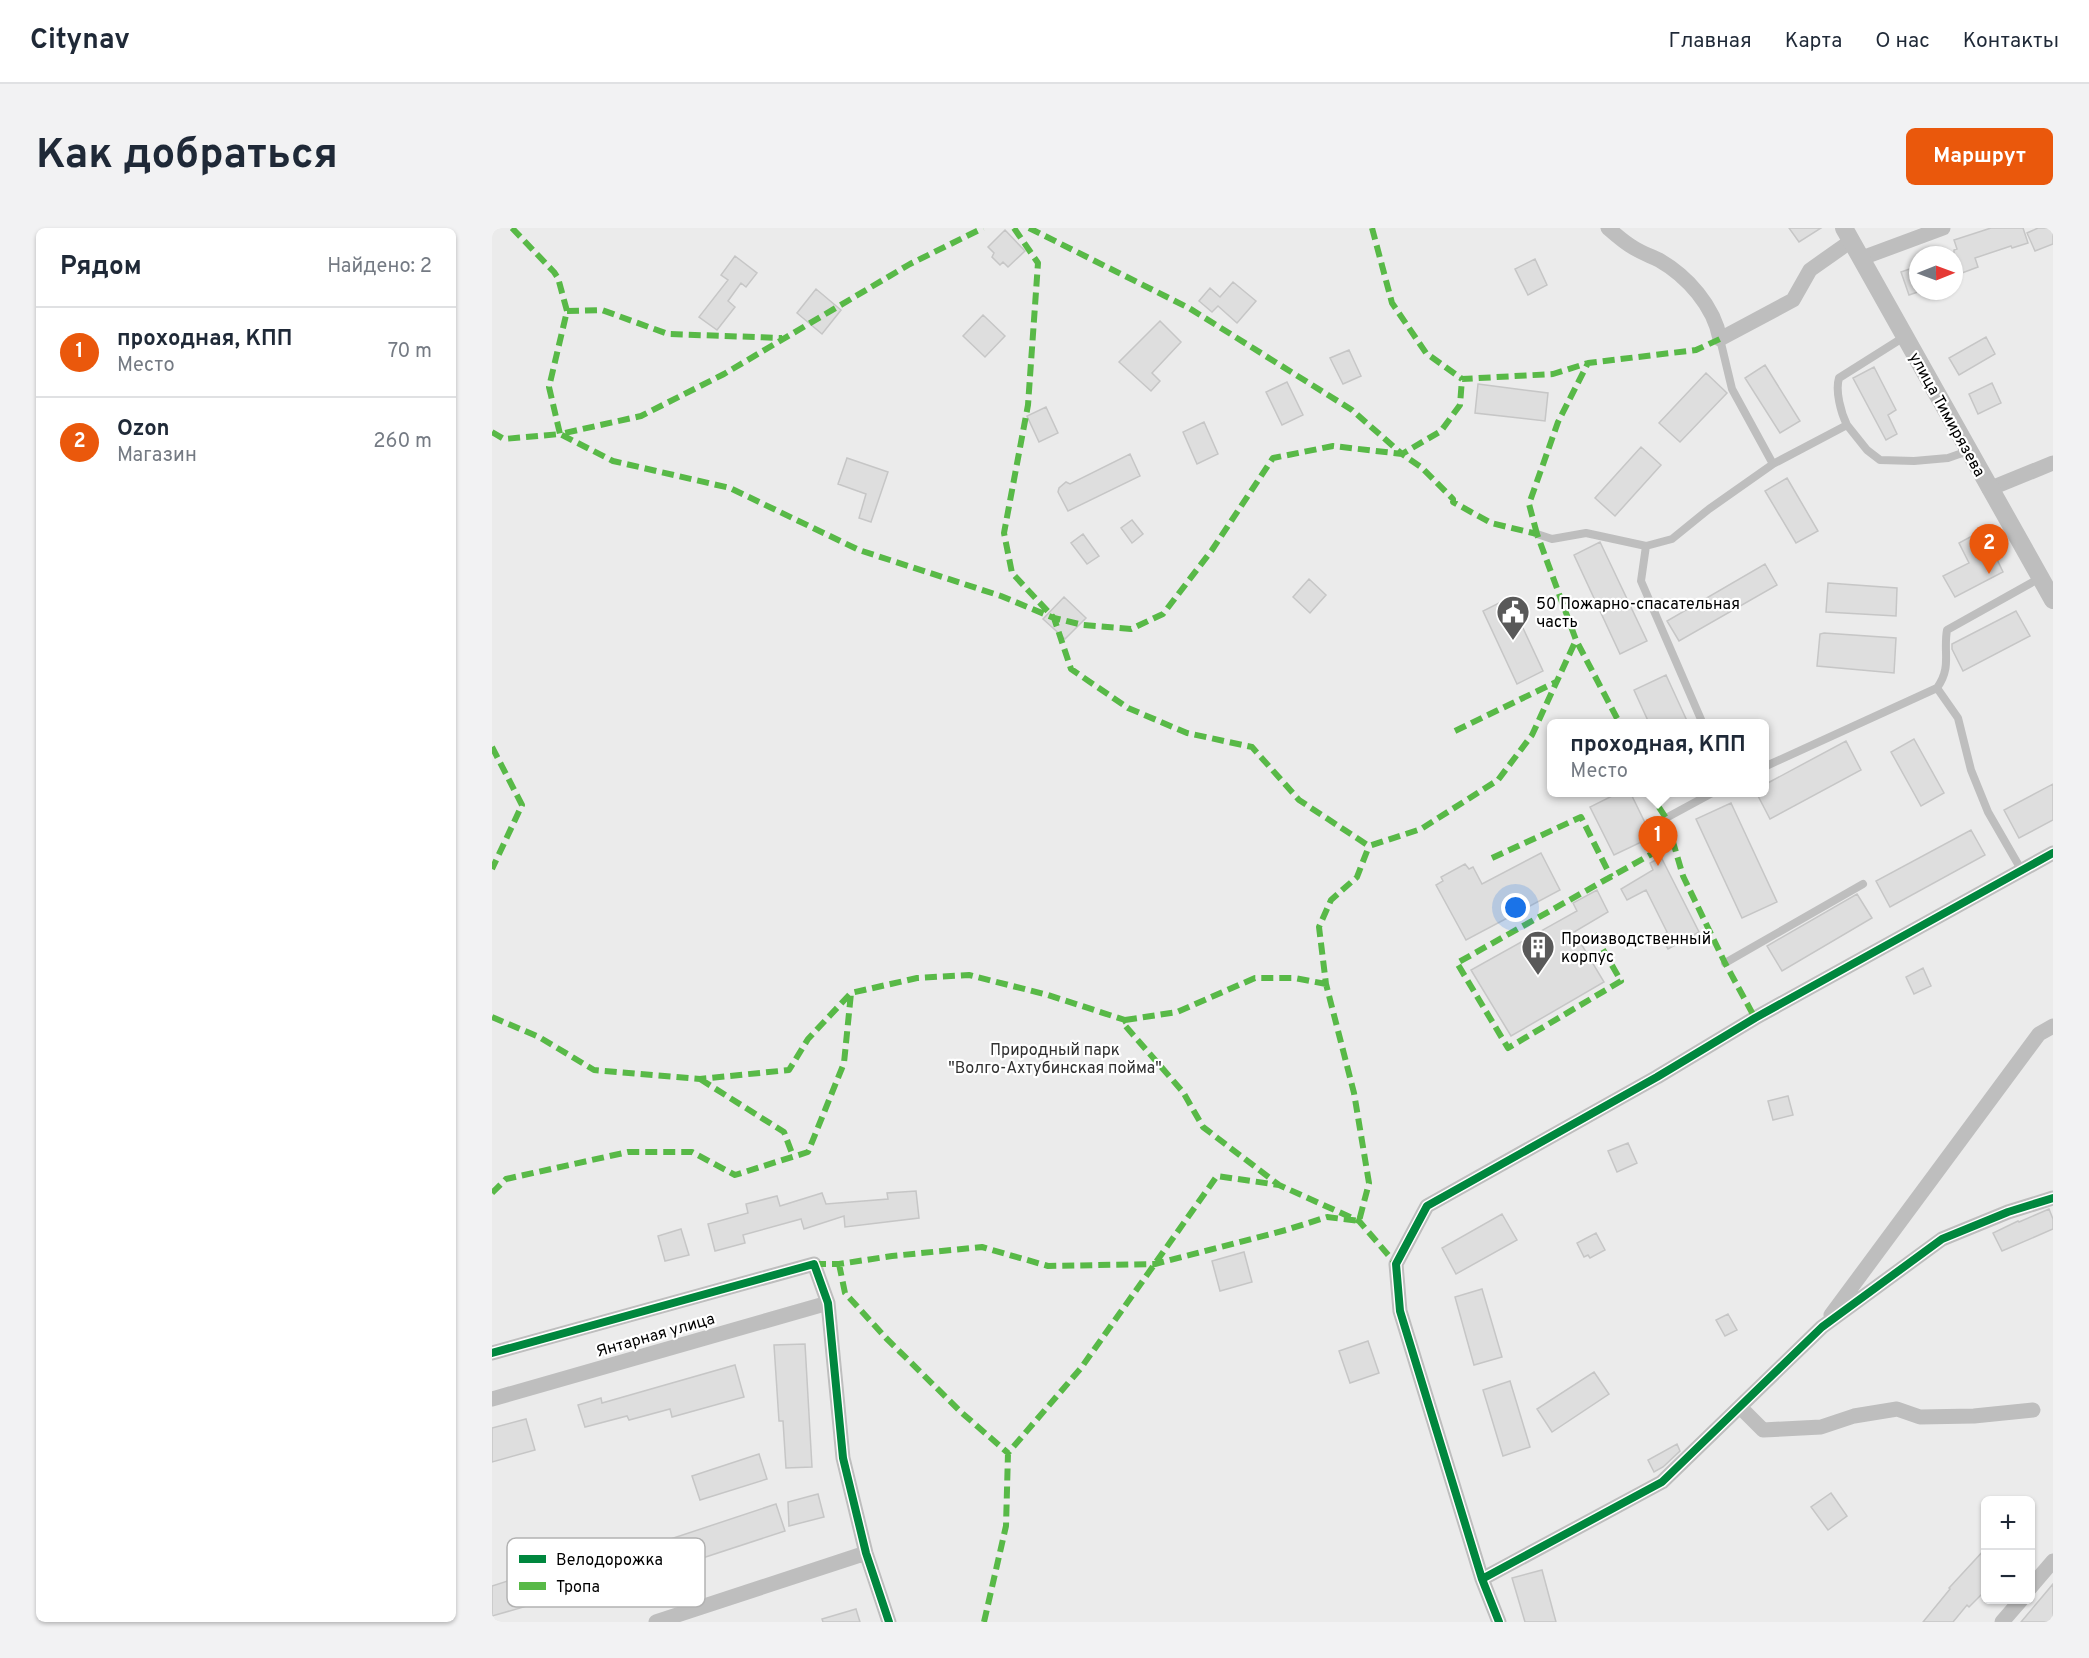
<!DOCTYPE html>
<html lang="ru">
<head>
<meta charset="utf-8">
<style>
	:root { --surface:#fff; --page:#f2f2f3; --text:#1f2937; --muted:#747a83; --line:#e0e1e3; --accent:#ea580c }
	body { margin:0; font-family:Overpass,sans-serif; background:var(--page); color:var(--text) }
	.controls { position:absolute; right:18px; bottom:18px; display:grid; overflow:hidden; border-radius:9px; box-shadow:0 2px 4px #0004 }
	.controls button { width:54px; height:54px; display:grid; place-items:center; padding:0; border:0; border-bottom:2px solid var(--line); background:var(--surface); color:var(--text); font:30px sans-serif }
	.compass { position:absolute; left:1417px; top:18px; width:54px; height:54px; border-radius:50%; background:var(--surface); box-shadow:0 2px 4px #0004; rotate:89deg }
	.you { position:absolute; left:1024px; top:680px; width:21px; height:21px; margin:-15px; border:4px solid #fff; border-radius:50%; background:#1a73e8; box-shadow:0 0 0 9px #1a73e833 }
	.badge { display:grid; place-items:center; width:39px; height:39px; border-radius:50%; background:var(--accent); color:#fff; font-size:20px; font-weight:700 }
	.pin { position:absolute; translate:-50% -50px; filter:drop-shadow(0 2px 3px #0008) }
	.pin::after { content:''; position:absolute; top:32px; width:21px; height:18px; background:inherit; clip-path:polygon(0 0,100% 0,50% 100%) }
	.popup { position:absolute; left:1055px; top:491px; width:222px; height:78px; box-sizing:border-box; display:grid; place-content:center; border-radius:9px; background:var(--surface); filter:drop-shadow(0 2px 4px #0005); font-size:20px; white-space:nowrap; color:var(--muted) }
	.popup b { font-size:22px; color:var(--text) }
	.popup::after { content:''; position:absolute; left:50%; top:100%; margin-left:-12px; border:12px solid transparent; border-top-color:var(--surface) }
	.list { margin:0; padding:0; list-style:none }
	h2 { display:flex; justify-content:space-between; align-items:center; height:78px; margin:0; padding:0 24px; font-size:26px }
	h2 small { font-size:20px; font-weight:400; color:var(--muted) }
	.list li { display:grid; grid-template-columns:39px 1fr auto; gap:18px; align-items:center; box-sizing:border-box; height:90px; padding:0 24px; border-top:2px solid var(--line) }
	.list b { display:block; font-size:22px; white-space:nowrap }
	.list p { margin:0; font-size:20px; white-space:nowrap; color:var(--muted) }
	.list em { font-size:20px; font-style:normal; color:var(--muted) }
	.map { position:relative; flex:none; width:1561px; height:1394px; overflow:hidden; border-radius:9px }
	header { display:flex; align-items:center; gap:36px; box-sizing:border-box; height:84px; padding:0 30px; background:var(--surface); border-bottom:2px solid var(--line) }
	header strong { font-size:28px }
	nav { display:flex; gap:33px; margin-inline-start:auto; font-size:21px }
	.intro { display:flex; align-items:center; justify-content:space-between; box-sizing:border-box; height:144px; padding:0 36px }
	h1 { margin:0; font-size:42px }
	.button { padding:15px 27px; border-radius:9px; background:var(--accent); color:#fff; font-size:21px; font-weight:700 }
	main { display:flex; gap:36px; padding:0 36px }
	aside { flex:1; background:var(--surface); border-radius:9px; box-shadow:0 2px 4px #0004 }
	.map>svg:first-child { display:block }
	.green { fill:#ebebeb; fill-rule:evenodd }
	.building { fill:#dedede; stroke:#c6c6c6; stroke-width:1.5 }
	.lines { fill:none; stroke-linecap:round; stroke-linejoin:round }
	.service { stroke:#bebebe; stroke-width:8 }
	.minor { stroke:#bebebe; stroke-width:15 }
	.tertiary { stroke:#bebebe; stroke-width:18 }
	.quiet { stroke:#58b947; stroke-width:6; stroke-dasharray:12 6; stroke-linecap:butt }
	.cycleway-casing { stroke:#fff; stroke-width:11 }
	.cycleway { stroke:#00873e; stroke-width:8 }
	.labels { text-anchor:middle; stroke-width:4.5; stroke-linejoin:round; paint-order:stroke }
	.street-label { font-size:16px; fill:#000; stroke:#fff }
	.poi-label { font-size:16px; fill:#000; stroke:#fff; text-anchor:start }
	.park-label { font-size:16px; fill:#313131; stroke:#fff }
	.key { fill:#fff; stroke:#b2b2b2; stroke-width:1.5 }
	.key-label { font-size:16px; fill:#000 }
</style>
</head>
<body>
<header>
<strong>Citynav</strong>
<nav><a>Главная</a><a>Карта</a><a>О нас</a><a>Контакты</a></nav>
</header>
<div class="intro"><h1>Как добраться</h1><a class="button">Маршрут</a></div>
<main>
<aside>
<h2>Рядом<small>Найдено: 2</small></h2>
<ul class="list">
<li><span class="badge">1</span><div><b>проходная, КПП</b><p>Место</p></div><em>70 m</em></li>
<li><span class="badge">2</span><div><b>Ozon</b><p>Магазин</p></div><em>260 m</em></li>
</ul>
</aside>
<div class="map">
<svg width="1561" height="1394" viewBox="0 0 1561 1394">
	<rect width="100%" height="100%" fill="#fff"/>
	<path class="green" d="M0 0H1561V1394H0ZM1426 27H1462V63H1426ZM1060 496H1272V564H1060ZM1494 1272H1538V1372H1494Z"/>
	<path class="building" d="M1297 0H1329L1307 14Z
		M1499 0H1531L1536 15 1520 20 1519 18 1483 30 1486 39 1462 48V22L1465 21 1462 12Z
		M1546 0H1561V16L1543 23 1535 5Z
		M513 2 533 23 516 39 511 34 508 37 500 29 502 25 496 19Z
		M243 28 265 45 254 59 249 55 236 73 243 79 225 102 207 89 236 52 229 47Z
		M1043 31 1055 57 1036 67 1023 41Z
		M1426 38V64L1417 67 1409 44Z
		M741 54 764 73 745 95 726 78 720 84 707 73 718 60 728 69Z
		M324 61 349 82 330 106 305 85Z
		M491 87 513 108 493 129 471 108Z
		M668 93 689 114 660 145 668 153 659 163 627 134Z
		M1494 109 1503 126 1467 147 1457 130Z
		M857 122 869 148 851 156 838 130Z
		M1273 137 1308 193 1288 205 1253 150Z
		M1382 139 1404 182 1396 187 1405 206 1394 212 1361 150Z
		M1214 145 1235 165 1188 214 1167 195Z
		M795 154 811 187 790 197 774 164Z
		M1500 155 1509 175 1486 186 1477 166Z
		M986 156 1056 165 1053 193 983 185Z
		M554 179 566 205 547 214 535 188Z
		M712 194 726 226 705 236 691 204Z
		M1149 219 1169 237 1123 288 1103 270Z
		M638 226 648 248 576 283 566 264 567 260 574 254 578 256Z
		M355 230 396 244 379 294 367 290 374 266 346 256Z
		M1295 250 1326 303 1304 315 1273 263Z
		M640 292 651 306 640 315 629 300Z
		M1491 302 1511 344 1463 369 1451 348 1477 335 1467 315Z
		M591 306 607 328 595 336 579 315Z
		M1108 314 1155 413 1128 426 1082 327Z
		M1273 336 1285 357 1187 413 1175 393Z
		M817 351 834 367 818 385 801 369Z
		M1336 355 1405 360 1404 388 1334 384Z
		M572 369 594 390 573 411 551 391Z
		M1017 370 1051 443 1025 456 991 383Z
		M1524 383 1538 408 1471 443 1460 421V416Z
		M1332 405 1404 410 1402 445 1325 438 1328 406Z
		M1174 447 1196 495H1157L1142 462Z
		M1422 511 1452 565 1429 578 1399 524Z
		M1354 513 1369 542 1278 591 1264 564H1272V557Z
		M1561 556V592L1527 610 1512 582Z
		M1128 564H1138L1160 609 1122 627 1098 579Z
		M1239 575 1285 674 1250 690 1204 591Z
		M1479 602 1493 627 1398 679 1384 653Z
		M1049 625 1068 662 974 712 944 657 951 653 949 649 973 636 977 641 981 639 990 656Z
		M1169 629 1207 704 1176 721 1169 708 1175 704 1154 662 1135 672 1129 661 1161 642 1158 635Z
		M1105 662 1116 684 1082 704 1112 754 1019 808 979 742 1085 683 1081 675Z
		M1365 666 1380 690 1290 743 1275 718Z
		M1431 740 1439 758 1422 766 1414 749Z
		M1296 868 1301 887 1281 892 1276 873Z
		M1136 915 1145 935 1125 944 1116 923Z
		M424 963 427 990 353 999 352 988 312 1001 309 991 251 1007 253 1015 223 1023 216 996 256 985 254 976 285 968 288 978 330 965 334 976 396 971 395 965Z
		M1557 981 1561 991V1001L1510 1023 1501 1005 1526 993 1527 994Z
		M1010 986 1025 1012 964 1046 950 1020Z
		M189 1001 197 1027 173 1033 166 1008Z
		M1104 1005 1113 1022 1098 1030 1096 1027 1092 1029 1085 1015Z
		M752 1024 760 1054 728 1063 720 1033Z
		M990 1061 1010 1129 982 1137 963 1069Z
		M1236 1086 1245 1102 1233 1108 1224 1092Z
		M876 1113 887 1145 858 1155 847 1123Z
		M313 1116 320 1239 294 1240 291 1193H287L282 1117Z
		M243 1137 252 1169 180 1189 178 1181 137 1192 135 1188 93 1199 86 1177 109 1170 110 1175Z
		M1102 1144 1117 1166 1060 1204 1045 1181Z
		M1018 1153 1038 1219 1011 1228 991 1162Z
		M34 1191 43 1222 0 1234V1200Z
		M1185 1216 1188 1223 1171 1239 1162 1244 1156 1232Z
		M267 1226 275 1251 208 1272 200 1248Z
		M1339 1265 1355 1288 1336 1302 1319 1279Z
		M326 1266 332 1289 297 1298 296 1274Z
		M284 1276 293 1303 183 1339 182 1336 130 1354 132 1361 107 1370 102 1353 42 1374V1376L0 1388V1358L76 1334 79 1344Z
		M1494 1320V1362L1477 1379 1475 1377 1461 1394H1431L1458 1361 1457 1360Z
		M1050 1342 1064 1394H1033L1020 1350Z
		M1561 1356V1394H1529Z
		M364 1381 368 1394H331L330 1391Z"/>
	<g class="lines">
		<path class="service" d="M1228 111 1240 161 1281 236
			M1355 197 1375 222 1388 232 1422 233 1456 230 1476 223
			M1045 306 1060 311 1094 305 1154 318 1180 311 1217 281 1281 236 1355 197C1349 185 1343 163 1347 150L1412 109
			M1154 318 1149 353 1211 496
			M1445 460 1466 490 1479 542 1496 584 1530 643
			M1272 539 1445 460C1460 439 1451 425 1455 402L1548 350
			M1174 590 1222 564
			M1233 735 1371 656"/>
		<path class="minor" d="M1116 0C1124 7 1133 15 1142 20 1150 25 1159 28 1167 32 1195 48 1222 78 1228 111L1301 72 1318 42 1359 13
			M1370 30 1451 0
			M1497 261 1561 235
			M1339 1087 1547 806 1561 798
			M0 1125 322 1036 336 1075 351 1230 374 1325 397 1394
			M0 1171 336 1075
			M1248 1179 1271 1202 1329 1199 1362 1188 1405 1181 1428 1189 1482 1188 1541 1182
			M990 1351 1170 1254 1330 1099 1450 1011 1516 984 1561 970
			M1538 1360 1561 1333
			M164 1394 374 1325
			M1007 1394 990 1351 908 1083 904 1036 935 978 1165 849 1263 790 1561 625
			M1510 1394 1529 1372"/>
		<path class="tertiary" d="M1352 0 1561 372"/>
		<path class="quiet" d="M20 0 62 44 66 50 75 83 57 159 68 206 149 188 232 146 418 36 491 0
			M522 0 546 35 536 177 512 305 520 345 562 390 579 441 636 480 695 505 760 519 807 572 877 618 929 601 1006 552 1040 507 1084 412
			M537 0 697 80 860 182 910 226 949 203 968 177 970 151 1061 146 1096 135 1204 122 1228 111
			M880 0 900 75 934 125 970 151
			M75 83 110 82 176 106 290 110
			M0 204 12 211 68 206 121 233 238 260 367 322 509 368 562 390 591 397 639 401 671 386 720 322 781 230 841 218 910 226 929 239 961 271V274L999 295 1045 306 1084 412 1128 496
			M1045 306 1037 276 1066 194 1096 135
			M963 503 1064 454
			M0 519 30 577 0 641
			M1157 564 1174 590 1191 648 1233 735 1263 790
			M1000 630 1089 589 1119 649
			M1102 706 1129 753 1016 820 965 735 1181 614
			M0 789 47 809 102 842 208 851 297 842 316 811 359 765 425 750 477 747 556 767 633 792 630 794 691 864 711 899 787 957
			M633 792 685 784 763 750H803L834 756
			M208 851 292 904 301 928
			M0 965 14 951 136 924H200L243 947 316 924 352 835 359 765
			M322 1036H347L400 1028 490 1019 556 1038 663 1036 794 1002 835 989 867 993 877 955 862 865 834 756 827 699 839 672 865 649 877 618
			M347 1036 353 1065 394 1110 470 1185 516 1225
			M492 1394 514 1298 516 1225 589 1140 725 948 787 957 867 993 904 1036"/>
		<defs>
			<path id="cycleway" d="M0 1125 322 1036 336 1075 351 1230 374 1325 397 1394
				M990 1351 1170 1254 1330 1099 1450 1011 1516 984 1561 970
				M1007 1394 990 1351 908 1083 904 1036 935 978 1165 849 1263 790 1561 625"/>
		</defs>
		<use href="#cycleway" class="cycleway-casing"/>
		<use href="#cycleway" class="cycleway"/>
	</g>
	<defs>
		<symbol id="civic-pin" viewBox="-11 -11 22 30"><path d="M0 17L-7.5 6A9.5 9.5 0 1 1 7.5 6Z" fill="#595959" stroke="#fff"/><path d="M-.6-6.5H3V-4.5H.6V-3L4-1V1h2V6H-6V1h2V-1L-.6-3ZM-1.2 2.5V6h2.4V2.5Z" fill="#fff"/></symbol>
		<symbol id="building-pin" viewBox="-11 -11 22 30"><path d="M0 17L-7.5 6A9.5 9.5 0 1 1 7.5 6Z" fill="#595959" stroke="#fff"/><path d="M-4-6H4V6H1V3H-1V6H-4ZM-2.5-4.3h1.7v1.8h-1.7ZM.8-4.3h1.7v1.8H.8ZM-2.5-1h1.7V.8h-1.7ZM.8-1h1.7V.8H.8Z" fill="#fff"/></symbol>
	</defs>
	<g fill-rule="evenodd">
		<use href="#civic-pin" x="1002" y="365" width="38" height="52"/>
		<use href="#building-pin" x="1027" y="700" width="38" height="52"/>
	</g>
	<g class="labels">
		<g class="street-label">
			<text transform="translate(1456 186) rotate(61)" y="6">улица Тимирязева</text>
			<text transform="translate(163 1106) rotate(-16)" y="6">Янтарная улица</text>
		</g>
		<g class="poi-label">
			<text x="1044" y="381">50 Пожарно-спасательная<tspan x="1044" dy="18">часть</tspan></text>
			<text x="1069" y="716">Производственный<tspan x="1069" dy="18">корпус</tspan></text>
		</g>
		<g class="park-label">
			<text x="563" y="827">Природный парк<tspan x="563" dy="18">"Волго-Ахтубинская пойма"</tspan></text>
		</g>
	</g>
	<rect x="15" y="1310" width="198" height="69" rx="9" class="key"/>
	<rect x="27" y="1327" width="27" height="8" fill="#00873e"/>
	<rect x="27" y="1354" width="27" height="8" fill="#58b947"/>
	<g class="key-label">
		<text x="64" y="1337">Велодорожка</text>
		<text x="64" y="1364">Тропа</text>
	</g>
</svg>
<div class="controls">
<button>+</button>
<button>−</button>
</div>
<svg class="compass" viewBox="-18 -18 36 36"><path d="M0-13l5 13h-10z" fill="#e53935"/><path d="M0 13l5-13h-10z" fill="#747a83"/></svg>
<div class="you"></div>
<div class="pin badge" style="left:1166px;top:638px">1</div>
<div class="popup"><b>проходная, КПП</b>Место</div>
<div class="pin badge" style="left:1497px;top:346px">2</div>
</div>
</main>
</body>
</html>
